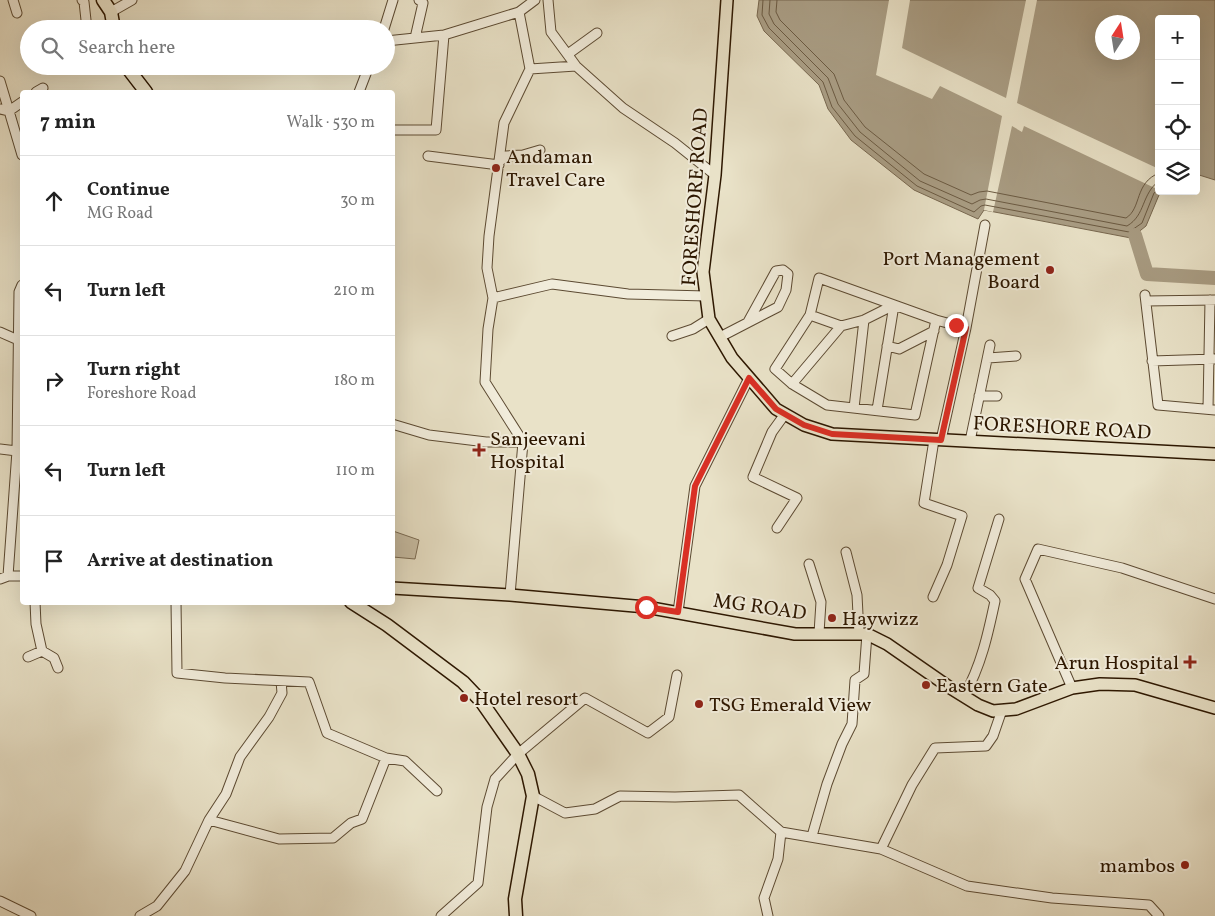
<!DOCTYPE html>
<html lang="en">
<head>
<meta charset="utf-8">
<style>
	:root { --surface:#fff; --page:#f6f6f6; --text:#222; --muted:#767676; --line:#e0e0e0 }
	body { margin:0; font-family:Vollkorn,serif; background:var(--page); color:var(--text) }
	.controls { position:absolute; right:15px; top:15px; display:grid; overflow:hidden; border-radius:5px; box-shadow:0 5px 20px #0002 }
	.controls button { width:45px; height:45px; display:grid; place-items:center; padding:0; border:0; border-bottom:1px solid var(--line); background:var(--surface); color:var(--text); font:25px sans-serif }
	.compass { position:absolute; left:1095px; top:15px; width:45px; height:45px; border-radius:50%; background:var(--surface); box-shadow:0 5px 20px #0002; rotate:12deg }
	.stop { position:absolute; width:15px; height:15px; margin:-11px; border:4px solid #d93025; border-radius:50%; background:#fff }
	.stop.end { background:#d93025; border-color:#fff; box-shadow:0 1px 5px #0008 }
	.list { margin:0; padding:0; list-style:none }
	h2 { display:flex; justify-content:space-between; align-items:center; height:65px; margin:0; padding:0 20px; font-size:21px }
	h2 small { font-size:16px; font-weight:400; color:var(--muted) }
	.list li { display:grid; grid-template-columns:32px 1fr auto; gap:15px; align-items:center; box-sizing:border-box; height:90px; padding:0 20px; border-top:1px solid var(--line) }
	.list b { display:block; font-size:19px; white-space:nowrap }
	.list p { margin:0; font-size:16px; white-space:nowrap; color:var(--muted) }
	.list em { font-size:16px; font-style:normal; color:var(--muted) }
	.icon { flex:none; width:28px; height:28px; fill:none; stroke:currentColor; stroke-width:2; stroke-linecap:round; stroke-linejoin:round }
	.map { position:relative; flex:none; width:1215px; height:916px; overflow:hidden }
	.search { position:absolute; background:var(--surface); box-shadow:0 5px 20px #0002; left:20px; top:20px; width:375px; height:55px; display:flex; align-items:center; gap:12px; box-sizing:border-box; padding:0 18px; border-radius:28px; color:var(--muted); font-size:19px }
	.panel { position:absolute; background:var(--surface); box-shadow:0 5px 20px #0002; left:20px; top:90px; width:375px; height:515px; border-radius:5px }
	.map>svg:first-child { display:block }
	.green { fill:#c9bfa6; stroke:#7b6b53 }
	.water { fill:#a99d84; stroke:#77674f; fill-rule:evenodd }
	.pier { fill:#e9e2c8 }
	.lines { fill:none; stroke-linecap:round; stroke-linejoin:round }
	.shore { stroke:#6b5a42; stroke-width:1 }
	.river { stroke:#a99d84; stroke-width:14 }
	.minor-casing { stroke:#5c4a32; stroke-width:11 }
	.major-casing { stroke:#2d1700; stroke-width:14 }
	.highway-casing { stroke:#2d1700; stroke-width:15 }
	.minor { stroke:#f1ecdb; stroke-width:9 }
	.major { stroke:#e9e2c8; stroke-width:11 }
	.highway { stroke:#e9e2c8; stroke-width:12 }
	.route { stroke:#d93025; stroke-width:6 }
	.poi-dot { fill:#8f2418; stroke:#f1ecdb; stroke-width:2 }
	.labels { text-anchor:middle; stroke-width:4; stroke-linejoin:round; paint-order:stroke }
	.poi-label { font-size:20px; fill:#2d1700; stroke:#f1ecdb; text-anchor:start }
	.street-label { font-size:20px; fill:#2d1700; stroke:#f1ecdb }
</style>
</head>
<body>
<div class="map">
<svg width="1215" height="916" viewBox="0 0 1215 916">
	<rect width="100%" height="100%" fill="#e9e2c8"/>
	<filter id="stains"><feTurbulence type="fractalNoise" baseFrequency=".004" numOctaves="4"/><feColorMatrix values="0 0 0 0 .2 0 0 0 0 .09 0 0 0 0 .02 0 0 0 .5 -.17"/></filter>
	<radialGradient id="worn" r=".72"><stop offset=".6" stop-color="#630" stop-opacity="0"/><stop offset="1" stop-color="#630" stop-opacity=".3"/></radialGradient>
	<path class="green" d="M393 531 419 540 415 559 393 557Z"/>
	<path class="water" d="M759 0H1215V180L1196 174V19H1159V191H1163L1159 195 1146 226 1131 238 984 210 978 219 914 190 851 140 828 109 819 85 764 31 757 16ZM1102 22H1132V52H1102Z"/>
	<path class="pier" d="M889 0H910L902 48 1006 98 1026 0H1037L1017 103 1159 169V190L1024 126 1022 132 1012 126 993 212 984 210 1002 116 940 86 932 99 876 75Z"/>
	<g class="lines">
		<path class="shore" d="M763 0 762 15 769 28 823 82 832 107 855 136 917 186 974 212 981 206 985 205 1129 232 1142 223 1154 193 1159 189
			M770 0 769 14 774 24 828 78 838 104 860 132 920 181 972 204 980 200 986 199 1127 226C1146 215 1141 194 1159 181
			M777 0 776 12 780 20 834 74 844 100 865 127 924 174 971 195 979 192 987 191 1126 218C1142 208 1134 183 1159 173"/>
		<path class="river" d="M1135 235 1147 274 1215 278"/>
		<defs>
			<path id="minor" d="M13 0 17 13
				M82 0 84 2 87 29
				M535 0 519 12 530 69 576 66
				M548 0 551 32 576 66 623 108 675 143 715 175
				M111 12 132 0
				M384 29 393 0
				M415 38 423 3 419 0
				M386 41 444 35 519 12
				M568 54 597 33
				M0 81 9 111 22 102
				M36 92 43 88
				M359 92 369 66
				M0 109 9 111 22 155
				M392 130H436L444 35
				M428 156 499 165
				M500 161 506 156 523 155 540 150
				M1145 295 1158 405 1215 410
				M493 298 552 284 628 294 706 296
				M1146 301 1215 300
				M810 315 841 326
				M936 320 915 415 827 405 792 384 775 369 810 315 819 278 936 320 966 328
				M0 332 18 340 20 345
				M672 336 693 329 709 319
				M720 337 778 307 786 290 788 274 783 270 776 271 748 322
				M887 346 899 349 934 331
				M988 358 1016 356
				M1152 361 1215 359
				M792 384 841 326 864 320 894 305
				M979 396H997
				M854 408 864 320
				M1208 409 1210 300
				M877 410 894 305
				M392 424 429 435 486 442H523L510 595
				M941 440 966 328 985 225
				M970 441 990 345
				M523 442 485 382 488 329 493 298 487 268 489 236 504 123 530 69
				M0 449 17 451
				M777 528 797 498 753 477 772 432 785 414
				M846 552 857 595 859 634
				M809 564 821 602 819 633
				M8 576 17 451 19 292 22 285
				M0 579 8 576H22
				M933 597 947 565 962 516 924 503 934 440
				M35 602 36 624 42 651
				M176 602 177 673 225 678 309 682 327 733 386 758 405 761 437 791
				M678 612 695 486 749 378
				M28 657 42 651 54 658 58 668
				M1072 688 1025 579 1038 549 1122 568 1215 599
				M964 696C981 666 988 634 995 601L990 595 978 588 999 519
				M533 796 565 813 595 809 620 796 675 797 739 795 781 832
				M209 820 226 794 240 757 269 717 282 693 281 681
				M812 836 827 784 842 744 852 724 855 680 864 674 867 634
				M881 849 912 785 935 748 986 746 993 736 1002 710
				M0 901 31 916
				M140 916 157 906 185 871 209 820 279 839 333 838 351 823 362 819 386 758
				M441 916 478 883 487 807 495 779 518 754 585 698 648 733 669 717 677 675
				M768 916 764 898 778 859 781 832 881 849 967 886 1052 898 1149 905 1159 916"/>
			<path id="major" d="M727 0 715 175 703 272 709 319 732 358 776 409 804 425 832 434 1215 454
				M392 588 510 595 646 607 795 634H867L887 644 949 687 978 705 993 711 1016 709 1072 688 1100 684 1135 685 1215 708"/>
			<path id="highway" d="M103 0 111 12 114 29
				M126 66 146 92
				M351 602 387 625 463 682 481 701 518 754 528 774 533 796 515 899 516 916"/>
		</defs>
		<use href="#minor" class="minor-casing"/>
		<use href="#major" class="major-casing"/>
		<use href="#highway" class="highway-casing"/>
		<use href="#minor" class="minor"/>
		<use href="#major" class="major"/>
		<use href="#highway" class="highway"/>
	</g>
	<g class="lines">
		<path class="route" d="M646 607 678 612 695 486 749 378 776 409 804 425 832 434 941 440 966 328 956 325"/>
	</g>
	<g class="poi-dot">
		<circle cx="496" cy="168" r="5"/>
		<circle cx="1050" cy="270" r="5"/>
		<path d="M476.5 442.5h5v5h5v5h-5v5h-5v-5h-5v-5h5z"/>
		<circle cx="832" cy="618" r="5"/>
		<path d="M1187.5 654.5h5v5h5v5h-5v5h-5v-5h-5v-5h5z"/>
		<circle cx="926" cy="685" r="5"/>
		<circle cx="464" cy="698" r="5"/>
		<circle cx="699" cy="704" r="5"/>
		<circle cx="1185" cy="865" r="5"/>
	</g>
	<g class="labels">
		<g class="poi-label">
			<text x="506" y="163">Andaman<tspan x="506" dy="23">Travel Care</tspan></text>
			<text x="1040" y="265" text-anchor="end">Port Management<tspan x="1040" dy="23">Board</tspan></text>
			<text x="490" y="445">Sanjeevani<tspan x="490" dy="23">Hospital</tspan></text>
			<text x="842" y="625">Haywizz</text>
			<text x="1179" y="669" text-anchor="end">Arun Hospital</text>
			<text x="936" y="692">Eastern Gate</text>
			<text x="474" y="705">Hotel resort</text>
			<text x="709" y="711">TSG Emerald View</text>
			<text x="1175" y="872" text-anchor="end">mambos</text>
		</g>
		<g class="street-label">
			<text transform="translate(694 197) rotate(-86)" y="7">FORESHORE ROAD</text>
			<text transform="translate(1062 427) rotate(3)" y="7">FORESHORE ROAD</text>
			<text transform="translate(760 606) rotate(8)" y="7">MG ROAD</text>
		</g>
	</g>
	<rect width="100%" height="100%" filter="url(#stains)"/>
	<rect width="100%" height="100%" fill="url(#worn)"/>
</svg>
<div class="controls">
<button>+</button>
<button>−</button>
<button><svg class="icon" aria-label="locate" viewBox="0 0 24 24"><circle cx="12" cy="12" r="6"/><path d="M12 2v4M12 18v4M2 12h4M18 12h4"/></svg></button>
<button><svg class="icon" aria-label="layers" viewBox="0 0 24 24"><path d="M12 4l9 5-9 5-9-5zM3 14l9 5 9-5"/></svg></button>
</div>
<svg class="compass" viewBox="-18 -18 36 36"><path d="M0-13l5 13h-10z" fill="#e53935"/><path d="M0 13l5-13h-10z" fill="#767676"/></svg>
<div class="stop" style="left:646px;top:607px"></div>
<div class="stop end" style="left:956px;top:325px"></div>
<div class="search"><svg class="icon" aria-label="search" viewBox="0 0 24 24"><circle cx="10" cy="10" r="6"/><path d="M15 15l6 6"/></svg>Search here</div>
<section class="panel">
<h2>7 min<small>Walk · 530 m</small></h2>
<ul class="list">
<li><svg class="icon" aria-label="ahead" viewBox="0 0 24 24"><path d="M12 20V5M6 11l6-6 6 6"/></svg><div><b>Continue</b><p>MG Road</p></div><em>30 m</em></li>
<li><svg class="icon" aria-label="left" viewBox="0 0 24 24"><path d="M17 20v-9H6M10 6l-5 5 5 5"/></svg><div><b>Turn left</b></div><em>210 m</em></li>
<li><svg class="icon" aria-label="right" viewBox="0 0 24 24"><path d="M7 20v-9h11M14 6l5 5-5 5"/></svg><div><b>Turn right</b><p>Foreshore Road</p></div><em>180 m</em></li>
<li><svg class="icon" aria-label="left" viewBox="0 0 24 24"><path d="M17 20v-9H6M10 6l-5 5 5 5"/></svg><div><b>Turn left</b></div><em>110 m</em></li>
<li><svg class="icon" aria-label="arrive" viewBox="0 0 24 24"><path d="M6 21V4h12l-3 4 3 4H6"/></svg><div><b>Arrive at destination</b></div></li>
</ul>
</section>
</div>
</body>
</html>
